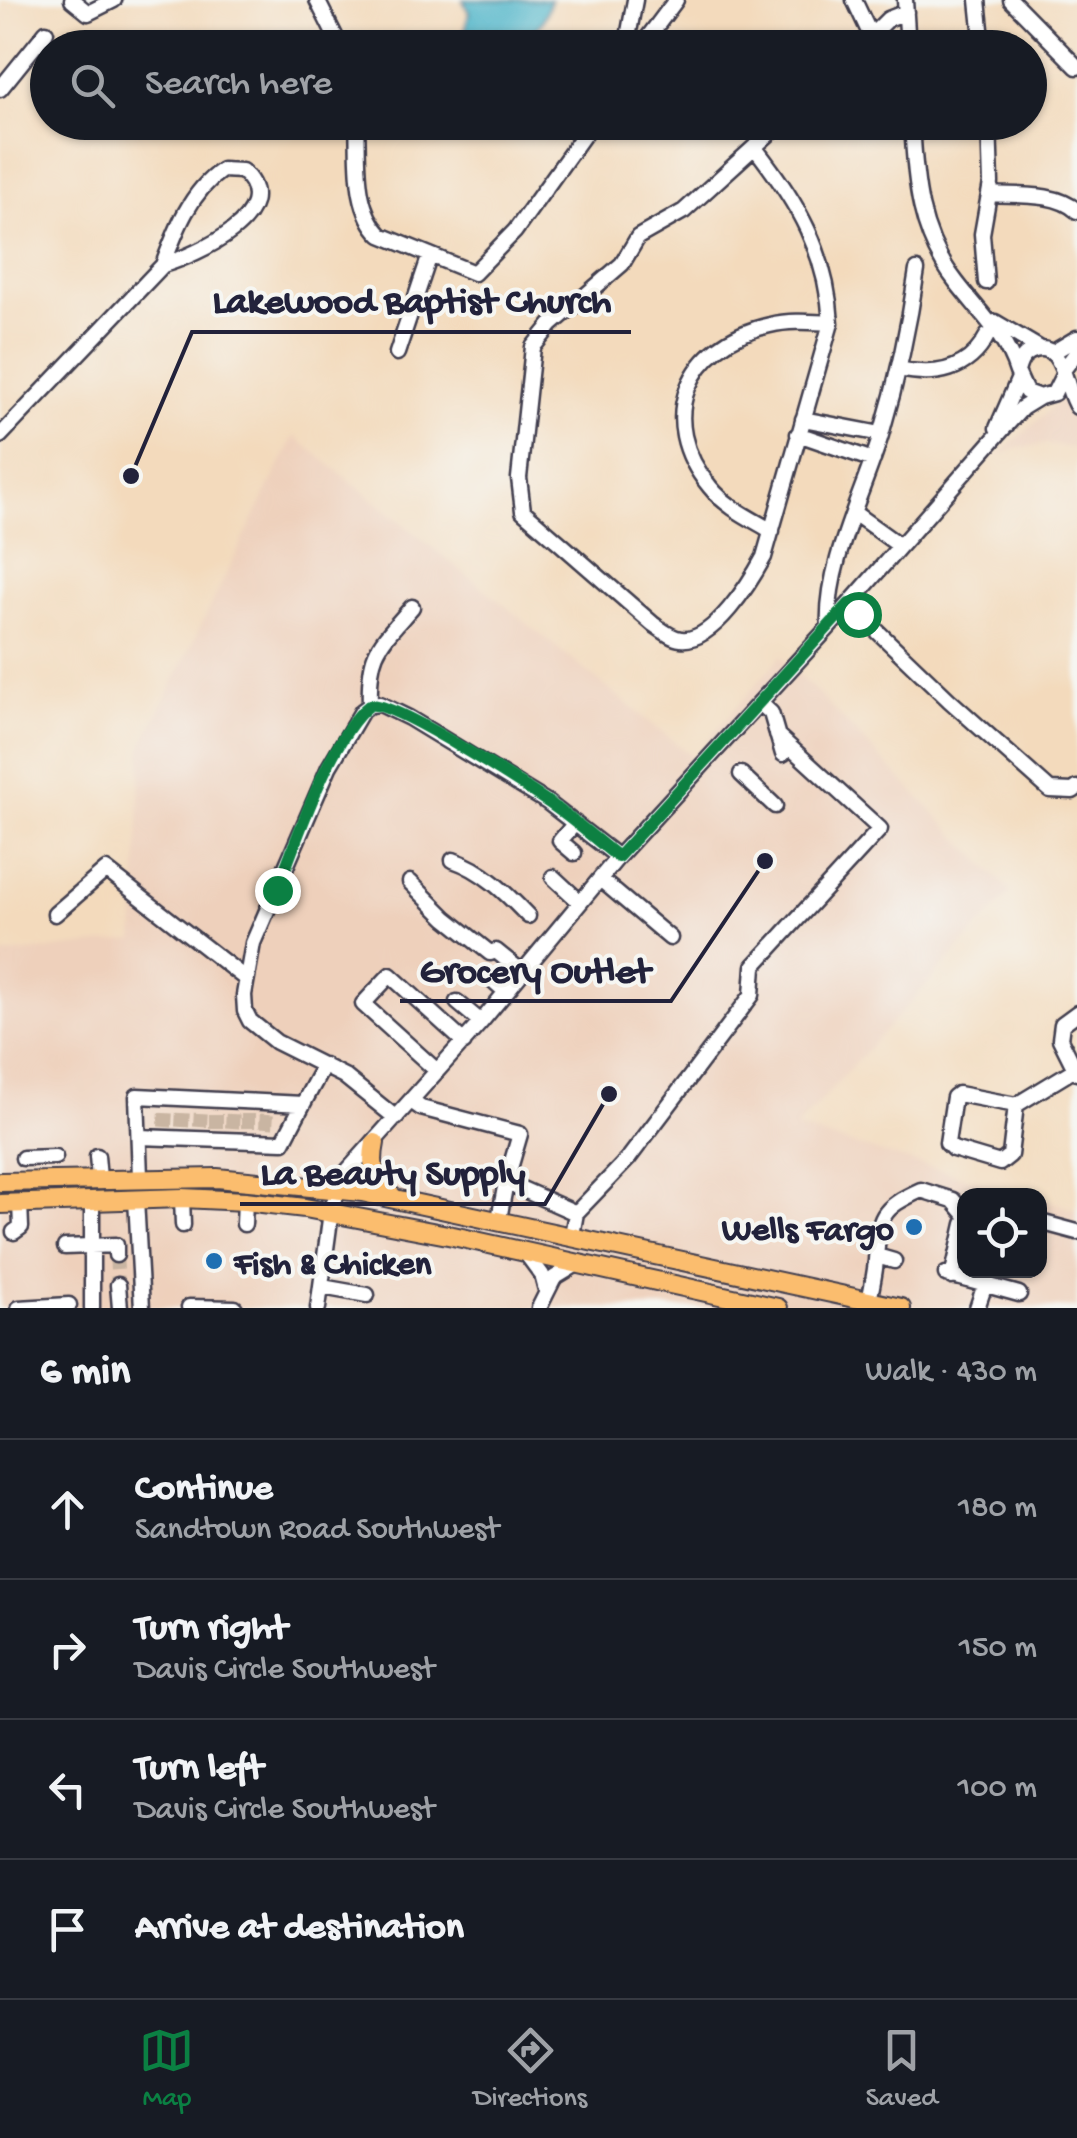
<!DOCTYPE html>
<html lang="en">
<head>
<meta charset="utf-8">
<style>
	:root { --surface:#171b24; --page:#242831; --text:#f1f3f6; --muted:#9ea1a6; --line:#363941; --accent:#0b8043 }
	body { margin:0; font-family:"Gochi Hand",sans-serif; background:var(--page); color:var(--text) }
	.controls { position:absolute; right:30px; bottom:30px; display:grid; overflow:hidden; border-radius:20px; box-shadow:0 2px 8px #0004 }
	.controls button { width:90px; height:90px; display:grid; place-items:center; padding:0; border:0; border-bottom:2px solid var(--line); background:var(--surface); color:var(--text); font:50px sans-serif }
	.stop { position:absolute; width:30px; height:30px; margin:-22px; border:8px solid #0b8043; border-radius:50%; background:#fff }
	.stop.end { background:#0b8043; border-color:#fff; box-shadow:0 2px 10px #0008 }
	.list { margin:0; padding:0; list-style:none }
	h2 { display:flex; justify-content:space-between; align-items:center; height:130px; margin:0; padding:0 40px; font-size:42px }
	h2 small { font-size:32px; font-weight:400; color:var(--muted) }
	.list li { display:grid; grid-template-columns:65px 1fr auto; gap:30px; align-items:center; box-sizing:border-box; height:140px; padding:0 40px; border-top:2px solid var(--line) }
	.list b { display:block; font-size:38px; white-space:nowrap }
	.list p { margin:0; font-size:32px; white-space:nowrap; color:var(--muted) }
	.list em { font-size:32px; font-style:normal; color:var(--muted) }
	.icon { flex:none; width:55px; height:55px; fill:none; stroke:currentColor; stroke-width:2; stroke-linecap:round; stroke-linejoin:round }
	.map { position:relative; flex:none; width:1077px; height:1308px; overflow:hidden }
	.search { position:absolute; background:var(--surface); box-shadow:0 2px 8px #0004; left:30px; right:30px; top:30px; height:110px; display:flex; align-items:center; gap:25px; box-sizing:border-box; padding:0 35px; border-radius:55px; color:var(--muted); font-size:38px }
	.sheet { height:690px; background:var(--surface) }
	nav { display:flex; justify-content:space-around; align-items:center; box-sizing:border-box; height:140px; border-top:2px solid var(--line); background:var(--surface); font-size:28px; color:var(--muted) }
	nav a { display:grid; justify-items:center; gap:5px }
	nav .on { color:var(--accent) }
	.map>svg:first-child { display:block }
	.built { fill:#eed0bb }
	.water { fill:#48b2c7; stroke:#356a81; stroke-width:2.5 }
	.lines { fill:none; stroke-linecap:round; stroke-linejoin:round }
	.minor-tunnel { stroke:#c9b5a2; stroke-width:14; stroke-dasharray:14 7; stroke-linecap:butt }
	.minor-casing { stroke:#413e4e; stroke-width:19 }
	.major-casing { stroke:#413e4e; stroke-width:22 }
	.minor { stroke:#fff; stroke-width:14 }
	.major { stroke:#fbbd6e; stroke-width:18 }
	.route { stroke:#0b8043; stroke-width:12 }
	.poi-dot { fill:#1f6fb2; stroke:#f6f6f2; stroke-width:4 }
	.labels { text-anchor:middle; stroke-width:8; stroke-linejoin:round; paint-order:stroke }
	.poi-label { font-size:35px; font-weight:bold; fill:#22223b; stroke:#f6f6f2; text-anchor:end }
	.leader { fill:none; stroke:#22223b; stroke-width:4 }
	.callout-dot { fill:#22223b; stroke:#f6f6f2; stroke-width:4 }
	.callout-label { font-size:38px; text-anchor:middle; font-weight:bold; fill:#22223b; stroke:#f6f6f2; stroke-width:8; stroke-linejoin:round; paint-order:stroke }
</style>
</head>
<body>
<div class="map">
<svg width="1077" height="1308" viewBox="0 0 1077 1308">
	<rect width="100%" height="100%" fill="#f6f6f2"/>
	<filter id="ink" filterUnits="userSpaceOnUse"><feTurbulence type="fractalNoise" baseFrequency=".01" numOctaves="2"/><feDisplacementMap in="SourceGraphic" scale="20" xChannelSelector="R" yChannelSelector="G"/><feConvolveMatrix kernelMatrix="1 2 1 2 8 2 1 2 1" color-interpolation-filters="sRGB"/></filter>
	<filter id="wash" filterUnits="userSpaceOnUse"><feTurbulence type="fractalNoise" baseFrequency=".0048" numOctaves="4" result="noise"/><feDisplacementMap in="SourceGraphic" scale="40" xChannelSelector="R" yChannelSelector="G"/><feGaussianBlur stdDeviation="2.25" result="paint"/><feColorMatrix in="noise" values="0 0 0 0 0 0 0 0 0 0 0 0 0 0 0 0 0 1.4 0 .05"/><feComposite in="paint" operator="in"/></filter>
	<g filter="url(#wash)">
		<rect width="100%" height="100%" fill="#f3dabc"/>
		<path class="built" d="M1077 364V449L1047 444 1016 448 997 457 1054 406 1073 383Z
			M294 436 693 757 781 656 1011 892 796 1128 1026 1195 964 1196V1270H1040V1199L1077 1210V1308H0V955L134 940 142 746Z"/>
		<path class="water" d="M463 0H551L542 22 518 47 461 48 469 13Z"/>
	</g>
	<g filter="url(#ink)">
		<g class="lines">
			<path class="minor-tunnel" d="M165 1127 166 1109
				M182 1127 183 1109
				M200 1127 201 1109
				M216 1128V1110
				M232 1128 233 1110
				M248 1128V1110
				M266 1128 267 1111
				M116 1255 118 1285"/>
			<defs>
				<path id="minor" d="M72 0 88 13 114 0
					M317 0 341 48
					M854 0 871 36 888 19 906 12
					M905 0 908 48
					M978 0 983 48
					M1011 0 1077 67
					M626 48 635 0
					M640 48 676 0
					M0 89 46 32
					M357 122C359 159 353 208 381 235L474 273 515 231 593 122
					M912 122C915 182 919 235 957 283 980 313 1006 336 1017 372
					M755 148C798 203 827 253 831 323L764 557C751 581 713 643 681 639 671 638 662 630 653 624L523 511 519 478 533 347 551 325 622 264 638 237 684 211 782 122
					M990 194C1018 196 1056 192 1077 211
					M986 282 982 234 991 183 989 122
					M995 322 1041 349
					M397 353 430 255
					M1052 353 1077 338
					M899 369C935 377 969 371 987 336
					M1064 369 1077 352
					M1064 373 1054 393 1040 397 1026 392 1017 372C1019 364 1021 357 1030 352 1065 336 1064 390 1077 407
					M803 419 881 434
					M997 428 1018 380
					M798 434 873 460
					M0 436 163 265C176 230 190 192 222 170L242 171C289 214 196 255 163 265
					M854 513 900 546
					M772 531C750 518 726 507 710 487 654 420 687 343 770 325 790 320 811 322 831 323
					M849 604 949 700 1050 790 1073 791 1077 788
					M829 627C825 566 863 494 881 435 897 381 909 326 917 270
					M760 703 771 713 783 754
					M370 705C368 651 378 646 412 607
					M741 774 775 806
					M574 853 560 841 575 823
					M453 860C483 870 506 893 528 916
					M553 877 580 902
					M600 879 670 938
					M410 882 446 918 490 953 496 951 522 972
					M55 914 106 870 246 979
					M489 977 506 992
					M457 1002 481 1022
					M1077 1013 1062 1024 1060 1039 1077 1073
					M437 1071 363 1004 390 975 464 1042
					M411 1101 421 1108 520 1134 506 1182 576 1213
					M1016 1105 1010 1155 1000 1163 953 1149 947 1143 954 1097 958 1094 1016 1105 1077 1068
					M396 1118 344 1076 276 1042 250 1021 245 1011 244 995 253 943 329 767 362 711 370 705 380 704 409 718 547 802 618 857
					M139 1137 283 1142 303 1104
					M97 1156 99 1178
					M23 1158 55 1157
					M140 1177 137 1096 303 1104 324 1065
					M182 1198 183 1225
					M136 1199 142 1308
					M92 1200V1308
					M499 1219 506 1182
					M1040 1222 1077 1232
					M244 1224 245 1201
					M14 1232 21 1227 20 1203
					M572 1235 576 1213 628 1159 752 995 754 966 880 829 777 735
					M65 1247 116 1245V1255
					M525 1252 542 1275 546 1290
					M877 1256 894 1261
					M946 1274 1019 1294
					M952 1277 964 1224
					M118 1285 120 1308
					M322 1287 367 1295
					M869 1301C872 1287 875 1273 876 1260 879 1217 879 1209 921 1190L953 1200 964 1213
					M189 1307 235 1308
					M19 1308 69 1305
					M318 1308 331 1212 342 1177 481 1022 618 857 829 627 1002 430 1022 408 1040 397
					M539 1308 554 1278 577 1264
					M977 1308 990 1270"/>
				<path id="major" d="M375 1143C370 1167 374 1183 394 1198
					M0 1182 217 1178 362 1192 901 1308
					M0 1204 182 1198 245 1201 305 1208 453 1236 778 1308"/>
			</defs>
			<use href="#minor" class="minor-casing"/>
			<use href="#major" class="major-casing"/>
			<use href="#minor" class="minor"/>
			<use href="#major" class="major"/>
		</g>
	</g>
	<g class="lines" filter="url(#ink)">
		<path class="route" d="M277 890C296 843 331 734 370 705 394 701 518 782 545 800 571 817 594 838 618 857L849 604 858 614"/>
	</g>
	<g class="poi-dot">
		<circle cx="914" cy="1227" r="10"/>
		<circle cx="214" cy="1261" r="10"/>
	</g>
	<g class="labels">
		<g class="poi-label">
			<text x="894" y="1239">Wells Fargo</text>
			<text x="234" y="1273" text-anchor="start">Fish &amp; Chicken</text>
		</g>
	</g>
	<path class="leader" d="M131 476L192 332H631M765 861L671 1001H400M609 1094L545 1204H240"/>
	<g class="callout-dot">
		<circle cx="131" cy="476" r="10"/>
		<circle cx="765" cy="861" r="10"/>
		<circle cx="609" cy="1094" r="10"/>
	</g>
	<g class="callout-label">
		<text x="412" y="311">Lakewood Baptist Church</text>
		<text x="535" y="981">Grocery Outlet</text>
		<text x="393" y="1183">La Beauty Supply</text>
	</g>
</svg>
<div class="controls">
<button><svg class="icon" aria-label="locate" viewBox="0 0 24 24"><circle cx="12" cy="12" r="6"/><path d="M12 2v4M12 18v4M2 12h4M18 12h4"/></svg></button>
</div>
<div class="stop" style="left:858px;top:614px"></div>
<div class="stop end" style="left:277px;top:890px"></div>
<div class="search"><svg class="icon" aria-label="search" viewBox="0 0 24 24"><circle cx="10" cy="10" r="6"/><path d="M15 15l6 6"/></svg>Search here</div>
</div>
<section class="sheet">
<h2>6 min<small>Walk · 430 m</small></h2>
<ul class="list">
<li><svg class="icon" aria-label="ahead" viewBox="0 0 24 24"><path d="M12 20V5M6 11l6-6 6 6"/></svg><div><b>Continue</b><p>Sandtown Road Southwest</p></div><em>180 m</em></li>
<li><svg class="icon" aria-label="right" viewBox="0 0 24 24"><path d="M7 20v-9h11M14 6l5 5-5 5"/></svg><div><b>Turn right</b><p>Davis Circle Southwest</p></div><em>150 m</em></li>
<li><svg class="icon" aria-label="left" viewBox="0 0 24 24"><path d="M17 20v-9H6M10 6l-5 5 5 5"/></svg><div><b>Turn left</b><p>Davis Circle Southwest</p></div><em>100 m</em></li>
<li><svg class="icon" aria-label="arrive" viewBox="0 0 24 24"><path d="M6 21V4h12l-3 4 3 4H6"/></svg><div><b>Arrive at destination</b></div></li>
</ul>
</section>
<nav>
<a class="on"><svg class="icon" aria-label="map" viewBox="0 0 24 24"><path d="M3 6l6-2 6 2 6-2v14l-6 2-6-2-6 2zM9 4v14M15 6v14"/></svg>Map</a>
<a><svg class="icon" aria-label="directions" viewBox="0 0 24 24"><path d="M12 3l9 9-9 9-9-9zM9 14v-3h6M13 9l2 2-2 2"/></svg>Directions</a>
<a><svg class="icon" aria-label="saved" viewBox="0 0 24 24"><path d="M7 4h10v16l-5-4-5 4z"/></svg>Saved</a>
</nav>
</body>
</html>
